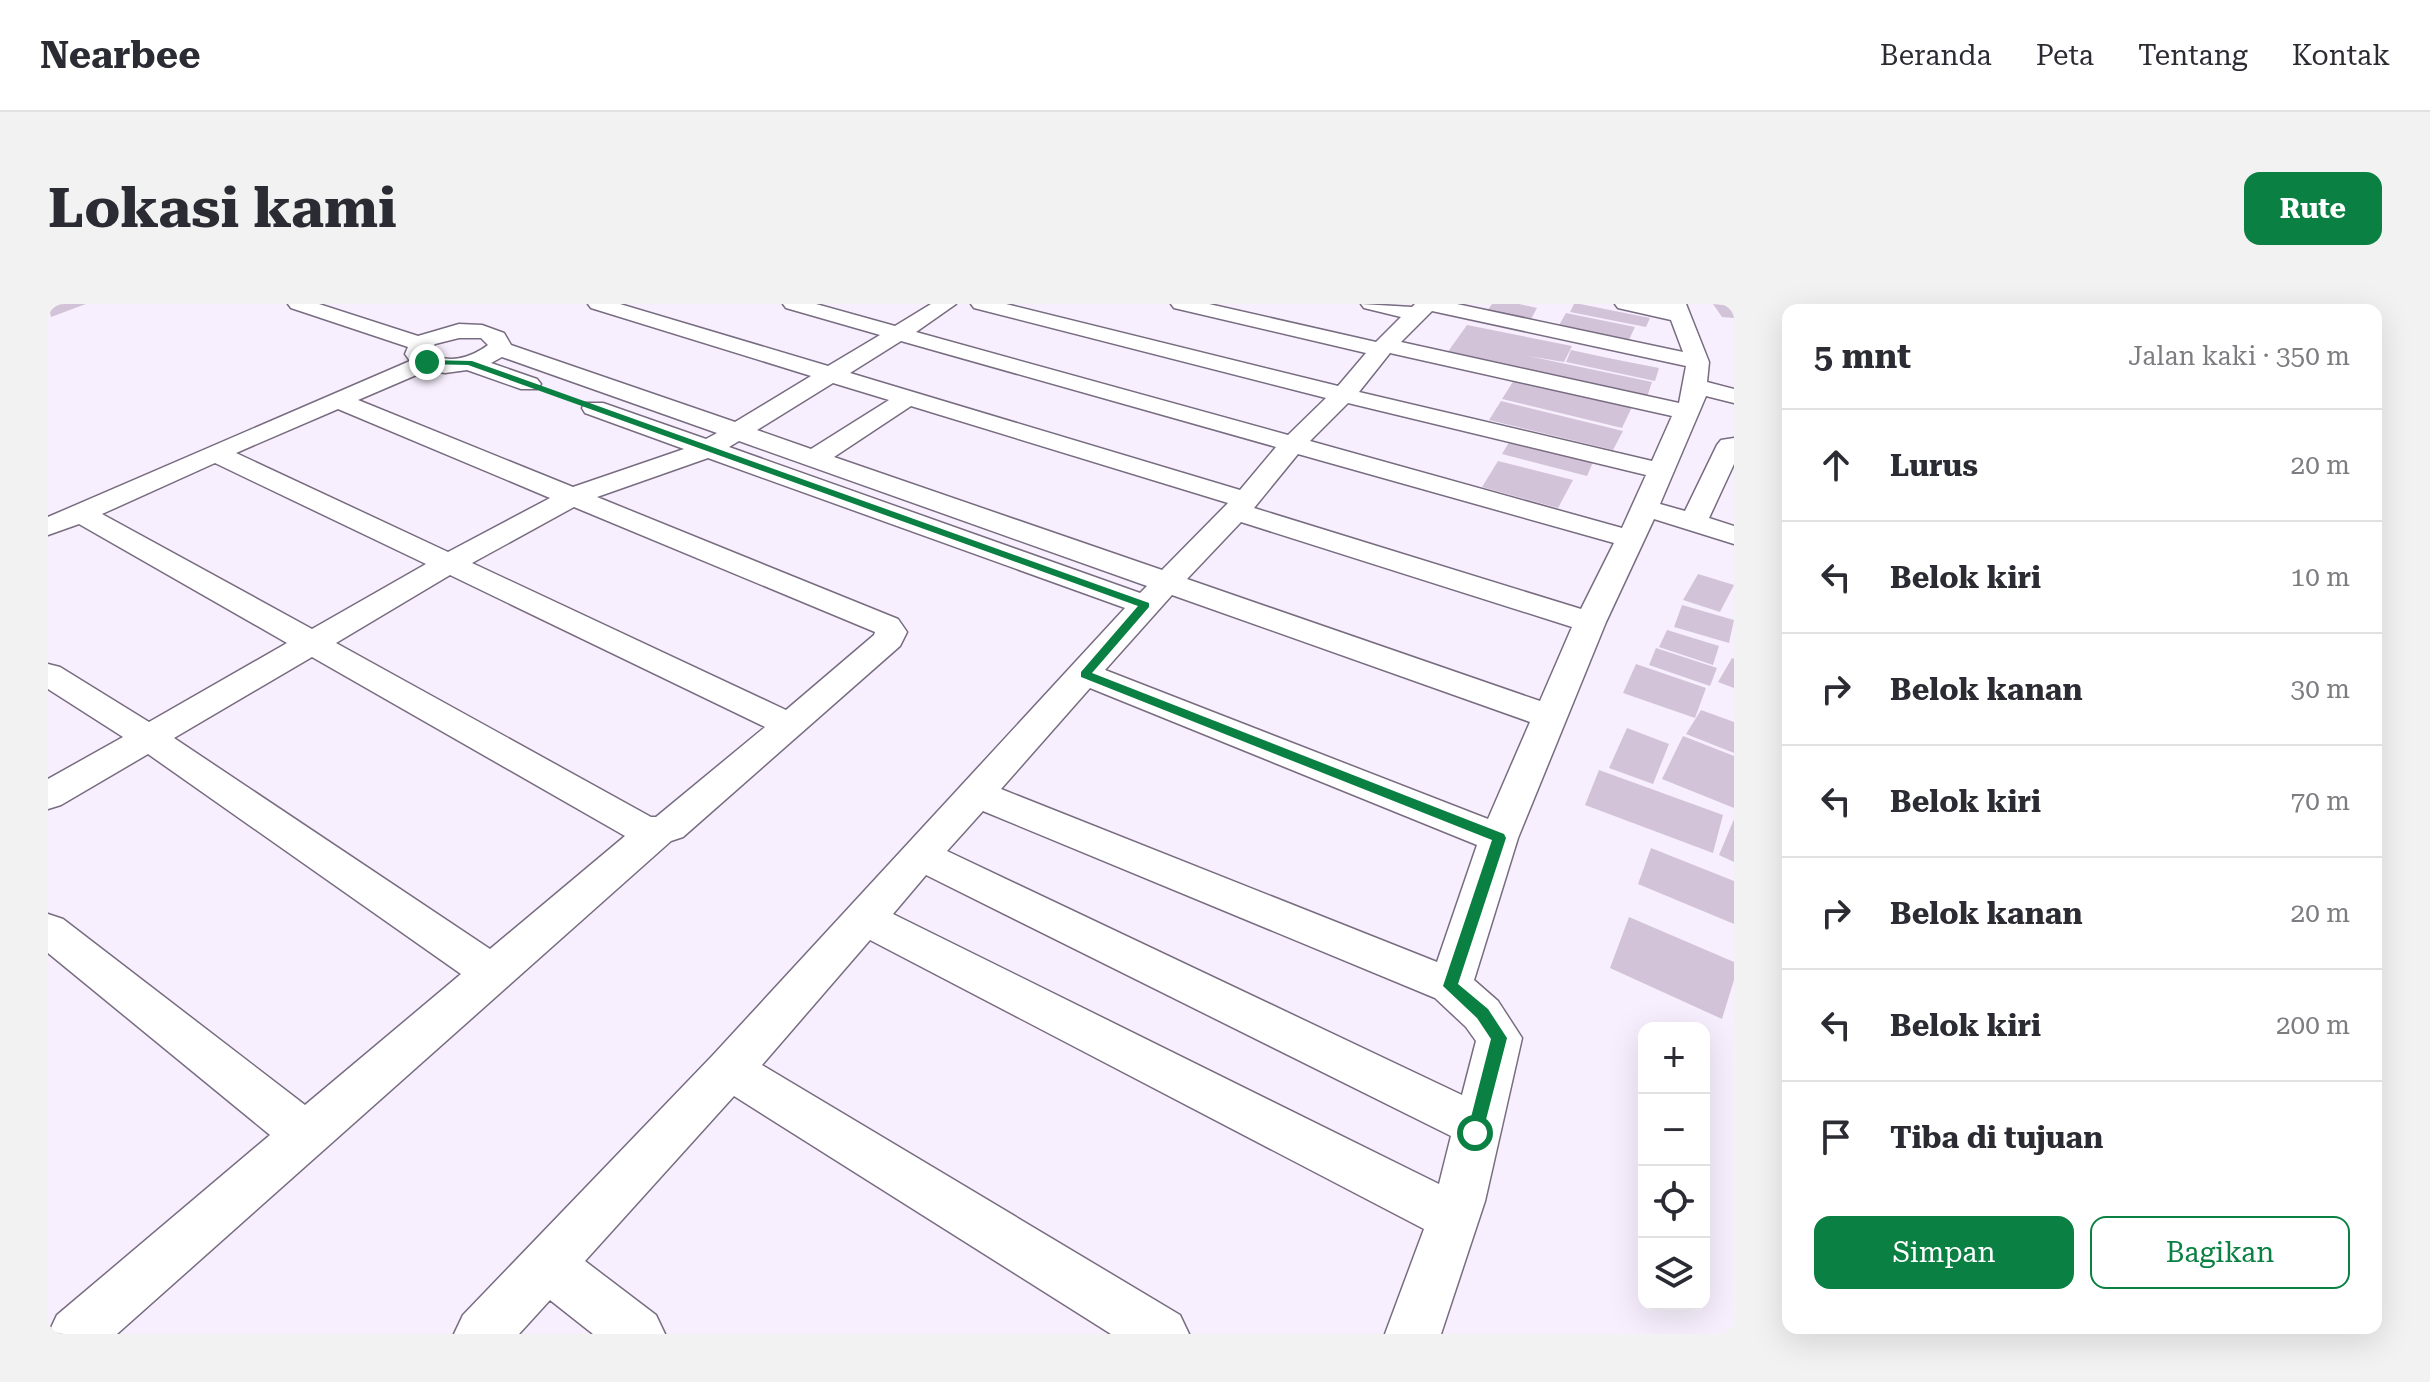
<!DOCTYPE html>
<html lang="id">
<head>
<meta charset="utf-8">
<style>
	:root { --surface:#fff; --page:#f2f2f3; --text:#2b2b33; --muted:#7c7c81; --line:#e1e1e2; --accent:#0b8043 }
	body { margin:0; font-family:"Roboto Serif",serif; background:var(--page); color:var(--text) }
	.controls { position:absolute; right:24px; bottom:24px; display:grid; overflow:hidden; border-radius:16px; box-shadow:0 8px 32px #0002 }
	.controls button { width:72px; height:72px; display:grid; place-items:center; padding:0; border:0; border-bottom:2px solid var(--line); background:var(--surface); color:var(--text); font:40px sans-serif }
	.stop { position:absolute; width:24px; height:24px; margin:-18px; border:6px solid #0b8043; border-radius:50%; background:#fff }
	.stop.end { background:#0b8043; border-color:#fff; box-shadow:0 2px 8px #0008 }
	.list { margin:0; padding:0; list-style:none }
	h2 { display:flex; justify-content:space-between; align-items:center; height:104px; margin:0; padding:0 32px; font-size:34px }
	h2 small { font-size:26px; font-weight:400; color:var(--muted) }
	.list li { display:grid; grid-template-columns:52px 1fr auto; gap:24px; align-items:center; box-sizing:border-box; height:112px; padding:0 32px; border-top:2px solid var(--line) }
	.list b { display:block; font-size:30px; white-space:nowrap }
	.list em { font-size:26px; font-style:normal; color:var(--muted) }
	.actions { display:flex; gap:16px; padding:24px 32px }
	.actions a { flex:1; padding:18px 0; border:2px solid var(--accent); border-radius:16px; text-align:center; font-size:28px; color:var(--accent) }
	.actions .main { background:var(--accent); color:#fff }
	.icon { flex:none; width:44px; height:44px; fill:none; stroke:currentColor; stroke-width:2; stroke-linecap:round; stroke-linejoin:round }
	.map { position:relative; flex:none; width:1686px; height:1030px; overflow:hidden; border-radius:16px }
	header { display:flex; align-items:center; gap:48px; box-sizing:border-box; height:112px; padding:0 40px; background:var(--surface); border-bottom:2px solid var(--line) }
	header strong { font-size:38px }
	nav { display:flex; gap:44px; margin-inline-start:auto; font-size:28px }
	.intro { display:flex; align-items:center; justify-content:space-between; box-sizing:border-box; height:192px; padding:0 48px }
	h1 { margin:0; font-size:56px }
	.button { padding:20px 36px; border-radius:16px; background:var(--accent); color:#fff; font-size:28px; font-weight:700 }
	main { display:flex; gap:48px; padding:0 48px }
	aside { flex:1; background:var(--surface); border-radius:16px; box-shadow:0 8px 32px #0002 }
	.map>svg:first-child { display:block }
	.building { fill:#d3c3d9 }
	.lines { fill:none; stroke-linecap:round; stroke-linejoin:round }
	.street-casing { stroke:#786c81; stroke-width:3 }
	.street { fill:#fff; fill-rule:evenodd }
	.route { fill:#0b8043 }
</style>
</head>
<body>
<header>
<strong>Nearbee</strong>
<nav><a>Beranda</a><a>Peta</a><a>Tentang</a><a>Kontak</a></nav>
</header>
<div class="intro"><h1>Lokasi kami</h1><a class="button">Rute</a></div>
<main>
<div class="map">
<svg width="1686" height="1030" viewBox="0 0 1686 1030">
	<rect width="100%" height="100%" fill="#f7effd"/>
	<path class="building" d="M0 0H38L3 13Z
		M1444 0H1471L1489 4 1483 15 1439 7Z
		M1526 0H1532L1602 14 1598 23 1522 8Z
		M1665 0 1686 2V14L1674 13Z
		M1518 9 1587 23 1580 38 1510 23Z
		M1419 21 1524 42 1516 58 1480 52 1604 78 1599 93 1399 49Z
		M1523 46 1560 54 1611 64 1607 77 1518 58Z
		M1466 76 1584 103 1574 124 1454 95Z
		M1453 97 1575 127 1565 146 1441 116Z
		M1463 135 1546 156 1539 172 1454 150Z
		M1450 157 1466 161 1525 176 1510 204 1434 183Z
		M1650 270 1686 281 1672 308 1635 296Z
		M1634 301 1686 316 1681 339 1626 323Z
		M1619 326 1671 342 1665 361 1611 343Z
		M1608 344 1669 364 1662 382 1601 361Z
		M1684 354 1686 355V384L1670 378Z
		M1588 360 1658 384 1647 414 1575 389Z
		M1653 406 1686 418V449L1638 430Z
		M1579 424 1621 440 1605 480 1561 464Z
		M1635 432 1686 452V504L1614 475Z
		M1551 466 1675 511 1665 549 1537 501Z
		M1686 515V558L1671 551Z
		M1603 544 1686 577V620L1590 580Z
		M1581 613 1686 658V676L1674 715 1562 664Z"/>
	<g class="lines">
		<defs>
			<path id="street" d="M240 0H271L370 32 411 20 434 21 456 29 463 41 687 118 763 72 543 4 540 0H572L780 62 832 31 738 4 735 0H768L847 22 883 0H908L868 28 1240 131 1278 94 926 4 923 0H958L1290 82 1318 49 1126 4 1123 0H1161L1328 38 1353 13 1316 4 1313 0 1364 3 1367 0H1409L1635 48 1623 16 1570 4 1567 0H1638L1661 58 1659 78 1686 85V99L1658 92 1612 200 1637 207 1669 141 1673 136 1686 134V160L1661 214 1686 222V240L1606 215 1558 318 1470 534 1426 676 1450 697 1474 734 1437 897 1393 1030H1337L1376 925 822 636 714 761 1132 1011 1141 1030H1063L686 792 537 957 608 1011 617 1030H545L502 996 471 1030H406L415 1011 665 751 1077 304 660 154 549 193 850 315 859 328 852 342 635 533 623 537 69 1030H0L9 1011 222 831 0 649V610L15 615 257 801 413 670 100 450 13 501 0 505V475L75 433 0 385V360L12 363 101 418 239 339 31 220 0 231V213L362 57 357 50 360 43 243 4ZM1384 7 1638 62 1631 99 1353 38ZM411 34H433L440 41C423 54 399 61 380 48L387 40ZM853 37 1228 143 1192 186 802 69ZM1342 49 1624 112 1604 157 1311 88ZM454 53 669 129 658 135 555 99H537L534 104 537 109 636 145 525 183 310 96 380 66 397 69 419 66 473 85H489L493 80 489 75 443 59ZM785 79 841 96 763 145 709 126ZM1300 99 1598 171 1574 224 1262 137ZM863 102 1180 199 1114 266 786 153ZM290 105 502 194 400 248 188 149ZM691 137 1099 282 1092 289 681 143ZM1250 150 1566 239 1533 305 1206 204ZM167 159 378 260 264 325 54 210ZM526 203 827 328 826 331 738 406 424 259ZM1193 218 1524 323 1492 397 1139 275ZM402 271 717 423 608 513H603L288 339ZM1124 291 1482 418 1440 515 1057 366ZM264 353 577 532 442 645 126 434ZM1042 384 1429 541 1389 658 953 485ZM935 507 1387 694 1418 723 1428 737 1414 791 899 547ZM878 571 1403 832 1391 880 845 610Z"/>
		</defs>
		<use href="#street" class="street-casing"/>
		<use href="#street" class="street"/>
	</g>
	<path class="route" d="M379 56 424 57 1101 299V303L1044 369 1456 530 1458 534 1410 680 1440 705 1459 734 1433 835H1422L1419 829 1443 735 1429 714 1395 682 1444 536 1033 373V368L1090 302 420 61 376 60Z"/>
</svg>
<div class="controls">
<button>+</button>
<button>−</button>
<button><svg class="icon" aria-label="locate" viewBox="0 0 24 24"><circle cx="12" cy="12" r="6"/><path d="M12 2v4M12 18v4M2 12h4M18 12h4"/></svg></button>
<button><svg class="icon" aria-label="layers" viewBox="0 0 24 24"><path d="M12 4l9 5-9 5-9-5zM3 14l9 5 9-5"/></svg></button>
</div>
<div class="stop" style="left:1427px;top:829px"></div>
<div class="stop end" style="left:379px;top:58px"></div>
</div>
<aside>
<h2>5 mnt<small>Jalan kaki · 350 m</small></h2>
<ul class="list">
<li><svg class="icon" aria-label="ahead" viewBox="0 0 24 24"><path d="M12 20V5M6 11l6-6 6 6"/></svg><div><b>Lurus</b></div><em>20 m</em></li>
<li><svg class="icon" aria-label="left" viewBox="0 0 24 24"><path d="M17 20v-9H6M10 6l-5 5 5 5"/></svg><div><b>Belok kiri</b></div><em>10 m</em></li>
<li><svg class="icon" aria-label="right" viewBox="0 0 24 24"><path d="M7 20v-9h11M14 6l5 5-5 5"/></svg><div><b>Belok kanan</b></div><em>30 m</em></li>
<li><svg class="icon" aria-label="left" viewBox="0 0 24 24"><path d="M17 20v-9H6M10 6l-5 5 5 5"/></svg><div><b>Belok kiri</b></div><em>70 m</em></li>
<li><svg class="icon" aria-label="right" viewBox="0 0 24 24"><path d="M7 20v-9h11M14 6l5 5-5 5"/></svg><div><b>Belok kanan</b></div><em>20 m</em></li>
<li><svg class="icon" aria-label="left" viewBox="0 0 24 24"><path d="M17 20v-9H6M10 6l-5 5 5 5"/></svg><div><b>Belok kiri</b></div><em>200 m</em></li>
<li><svg class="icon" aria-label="arrive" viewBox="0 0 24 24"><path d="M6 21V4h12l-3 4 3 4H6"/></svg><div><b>Tiba di tujuan</b></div></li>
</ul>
<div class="actions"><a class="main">Simpan</a><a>Bagikan</a></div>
</aside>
</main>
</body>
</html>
